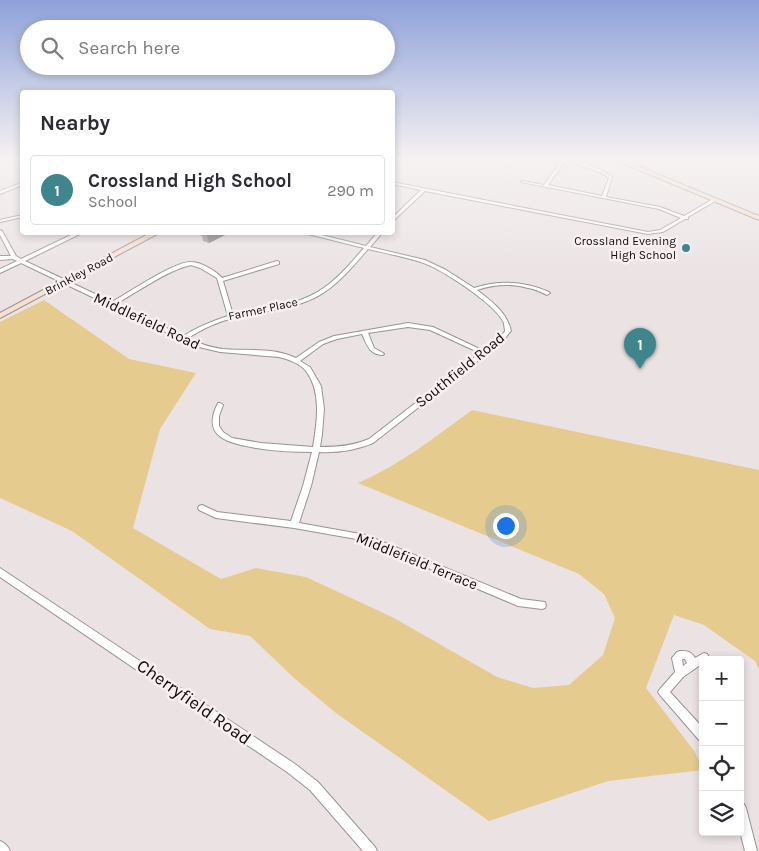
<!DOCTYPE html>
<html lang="en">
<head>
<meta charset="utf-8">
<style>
	:root { --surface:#fff; --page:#f2f2f3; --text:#2b2b33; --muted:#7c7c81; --line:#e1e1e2; --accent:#3e858e }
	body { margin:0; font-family:Karla,sans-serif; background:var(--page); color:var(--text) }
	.controls { position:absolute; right:15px; bottom:15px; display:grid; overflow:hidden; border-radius:5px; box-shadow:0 2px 8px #0003 }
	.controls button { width:45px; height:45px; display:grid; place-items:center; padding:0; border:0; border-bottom:1px solid var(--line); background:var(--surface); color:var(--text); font:25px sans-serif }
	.you { position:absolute; left:505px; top:525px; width:18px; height:18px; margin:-12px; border:4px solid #fff; border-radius:50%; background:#1a73e8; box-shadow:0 0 0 8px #1a73e833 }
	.badge { display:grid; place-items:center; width:32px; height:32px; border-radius:50%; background:var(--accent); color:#fff; font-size:16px; font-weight:700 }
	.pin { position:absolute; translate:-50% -41px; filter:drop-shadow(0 1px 2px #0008) }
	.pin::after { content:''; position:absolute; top:26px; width:18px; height:15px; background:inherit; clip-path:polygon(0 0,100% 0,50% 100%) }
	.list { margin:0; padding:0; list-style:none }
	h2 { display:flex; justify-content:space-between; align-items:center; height:65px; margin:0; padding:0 20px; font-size:21px }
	h2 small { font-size:16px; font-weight:400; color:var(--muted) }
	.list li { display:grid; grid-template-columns:32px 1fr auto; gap:15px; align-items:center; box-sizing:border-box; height:70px; margin:0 10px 10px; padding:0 10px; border:1px solid var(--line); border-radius:5px }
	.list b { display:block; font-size:19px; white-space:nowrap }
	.list p { margin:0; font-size:16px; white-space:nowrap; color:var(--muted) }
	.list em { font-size:16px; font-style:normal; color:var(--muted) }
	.icon { flex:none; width:28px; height:28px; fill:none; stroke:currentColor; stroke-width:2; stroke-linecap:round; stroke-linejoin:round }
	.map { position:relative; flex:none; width:759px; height:851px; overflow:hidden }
	.search { position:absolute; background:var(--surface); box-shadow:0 2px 8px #0003; left:20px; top:20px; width:375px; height:55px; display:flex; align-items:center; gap:12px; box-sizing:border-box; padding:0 18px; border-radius:28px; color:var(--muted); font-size:19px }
	.panel { position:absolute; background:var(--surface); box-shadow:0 2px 8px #0003; left:20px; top:90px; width:375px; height:145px; border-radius:5px }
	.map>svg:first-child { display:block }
	.green { fill:#e6cb8f }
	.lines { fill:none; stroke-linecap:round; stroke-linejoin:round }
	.minor-casing { stroke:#9a9393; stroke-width:2 }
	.secondary-casing { stroke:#9a9393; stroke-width:2 }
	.minor { fill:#fff; fill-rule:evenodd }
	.secondary { fill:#f8e0d0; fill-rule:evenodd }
	.wall { fill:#a7a1a4 }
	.shaded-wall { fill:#888386 }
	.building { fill:#c2bbbf; stroke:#888386 }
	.poi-dot { fill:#3e858e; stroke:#f8f0f0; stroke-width:2 }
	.labels { text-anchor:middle; stroke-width:5; stroke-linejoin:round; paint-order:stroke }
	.far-poi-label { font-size:12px; fill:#0d0b0b; stroke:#f8f0f0; text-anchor:end }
	.far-street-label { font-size:12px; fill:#0d0b0b; stroke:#f8f0f0 }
	.street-label { font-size:15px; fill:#0d0b0b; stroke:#f8f0f0 }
	.near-street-label { font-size:18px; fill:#0d0b0b; stroke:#f8f0f0 }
</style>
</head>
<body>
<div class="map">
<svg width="759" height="851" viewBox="0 0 759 851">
	<rect width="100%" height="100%" fill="#ebe3e3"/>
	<path class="green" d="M44 300 129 359 196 373 160 429 133 528 221 579 256 568 306 577 394 618 497 677 533 688 569 685 603 655 615 618 604 594 579 574 358 483C400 465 435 437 472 410L759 470V670L755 661 704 625 674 615 646 688 695 752 703 770 608 781 489 821 336 713 294 678 250 636 210 629 72 531 0 498V322Z"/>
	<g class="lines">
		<defs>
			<path id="minor" d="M562 160H566L548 185 602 196 609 178 602 173 566 160C580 160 602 169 612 177L606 197 660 207 684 216 713 199 717 200 688 217V219H685L663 232 648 234 425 191 392 222V218L421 190 392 184V182L648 232 660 230 681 218 659 209 521 182 523 181 544 185Z
				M21 183H22V185L0 194V191Z
				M22 215V217L0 222V220Z
				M0 230 2 231 16 256 21 259 77 232H84L25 261 112 302C128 293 175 261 191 262 201 262 216 271 222 278L277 261 279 262V264L223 281 233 315C260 309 288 307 312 295 333 285 349 265 364 248L300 232H310L366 246 378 232H383L370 247 425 260 446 270 474 288C499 280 524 281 549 292L550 293 547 295C541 292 535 289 528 288 511 283 493 285 477 290 491 301 507 312 511 331L510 332 503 341 373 443C356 450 338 453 319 452L311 486 299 523 366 535 521 599 545 602 546 605 545 608 542 609 518 606 362 540 294 528 216 518 199 510 198 508 199 506 202 505 217 512 291 521 303 486 312 452C293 452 275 451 256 448 230 443 200 438 218 403H220L223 405 219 416V426L223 432 232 438 261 443 313 447C317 423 322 392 306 371 301 364 288 359 279 357L220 352 195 346 21 263 0 273V269L17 261 13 259 0 260V256H11L0 235ZM368 249C385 253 404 257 421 262 440 268 496 304 504 323 504 326 505 328 505 331L499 339 484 351 433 327 408 323 334 336 319 342 296 358C274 347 245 351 222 349 210 347 199 344 188 338 202 329 217 322 233 318 261 311 292 310 318 296 338 285 353 266 368 249ZM191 265 200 268 217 278 228 316C212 321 198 327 183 336L116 304C137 292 168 270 191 265ZM408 327 430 330 480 353 369 439C353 446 337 447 320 447L322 434 324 409 321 386 310 367 300 361 323 344 337 339 362 334C367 345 370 355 383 355L384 354 383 353 374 348 368 333Z
				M0 568 295 764 318 782 375 847 377 851H363L310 790 287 772 0 577Z
				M680 651C687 651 691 651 695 658L704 653 707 654 709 657 708 660H703V663L683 677 670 692 703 728V741L699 740 660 695 658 692 660 689 675 672 672 658 677 652ZM682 659H685L687 663 683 666Z
				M740 803 744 804 746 808 757 851H745L740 831Z
				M0 841C5 843 8 846 10 851H0Z"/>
			<path id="secondary" d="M615 160H623L759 216V220Z
				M152 232H161L0 318V313Z"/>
		</defs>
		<use href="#minor" class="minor-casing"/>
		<use href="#secondary" class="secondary-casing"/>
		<use href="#minor" class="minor"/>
		<use href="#secondary" class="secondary"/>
	</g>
	<path class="wall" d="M196 232H224L225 235 209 243 203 241 202 236 196 234Z"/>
	<path class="shaded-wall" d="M212 232H224L225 235 209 243 207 235Z"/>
	<path class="building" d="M202 232H212L207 235 201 233Z"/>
	<linearGradient id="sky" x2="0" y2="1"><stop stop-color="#8ea1da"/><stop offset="0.57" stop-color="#f6f2f2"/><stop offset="1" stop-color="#f6f2f2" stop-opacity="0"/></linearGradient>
	<rect width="759" height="279" fill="url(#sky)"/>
	<circle class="poi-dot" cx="686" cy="248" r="5"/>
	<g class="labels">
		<g class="far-poi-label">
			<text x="676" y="245">Crossland Evening<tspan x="676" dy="14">High School</tspan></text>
		</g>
		<g class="far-street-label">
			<text transform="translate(79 274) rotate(-28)" y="4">Brinkley Road</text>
			<text transform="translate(263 309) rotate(-12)" y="4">Farmer Place</text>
		</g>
		<g class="street-label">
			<text transform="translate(147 321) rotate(25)" y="5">Middlefield Road</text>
			<text transform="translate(460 370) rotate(-39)" y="5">Southfield Road</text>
			<text transform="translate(417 561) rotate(22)" y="5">Middlefield Terrace</text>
		</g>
		<g class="near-street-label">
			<text transform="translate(194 702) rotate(35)" y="6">Cherryfield Road</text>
		</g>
	</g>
</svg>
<div class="controls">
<button>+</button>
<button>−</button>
<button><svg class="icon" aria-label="locate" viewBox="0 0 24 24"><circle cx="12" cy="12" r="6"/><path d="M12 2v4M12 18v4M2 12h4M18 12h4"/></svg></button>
<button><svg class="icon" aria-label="layers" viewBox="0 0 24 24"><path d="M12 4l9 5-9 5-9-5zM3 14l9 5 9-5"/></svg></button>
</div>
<div class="you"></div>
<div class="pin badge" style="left:640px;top:369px">1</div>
<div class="search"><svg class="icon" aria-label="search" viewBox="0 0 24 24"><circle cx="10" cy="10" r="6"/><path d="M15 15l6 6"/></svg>Search here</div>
<section class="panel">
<h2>Nearby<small></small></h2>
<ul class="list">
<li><span class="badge">1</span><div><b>Crossland High School</b><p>School</p></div><em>290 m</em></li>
</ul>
</section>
</div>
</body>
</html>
